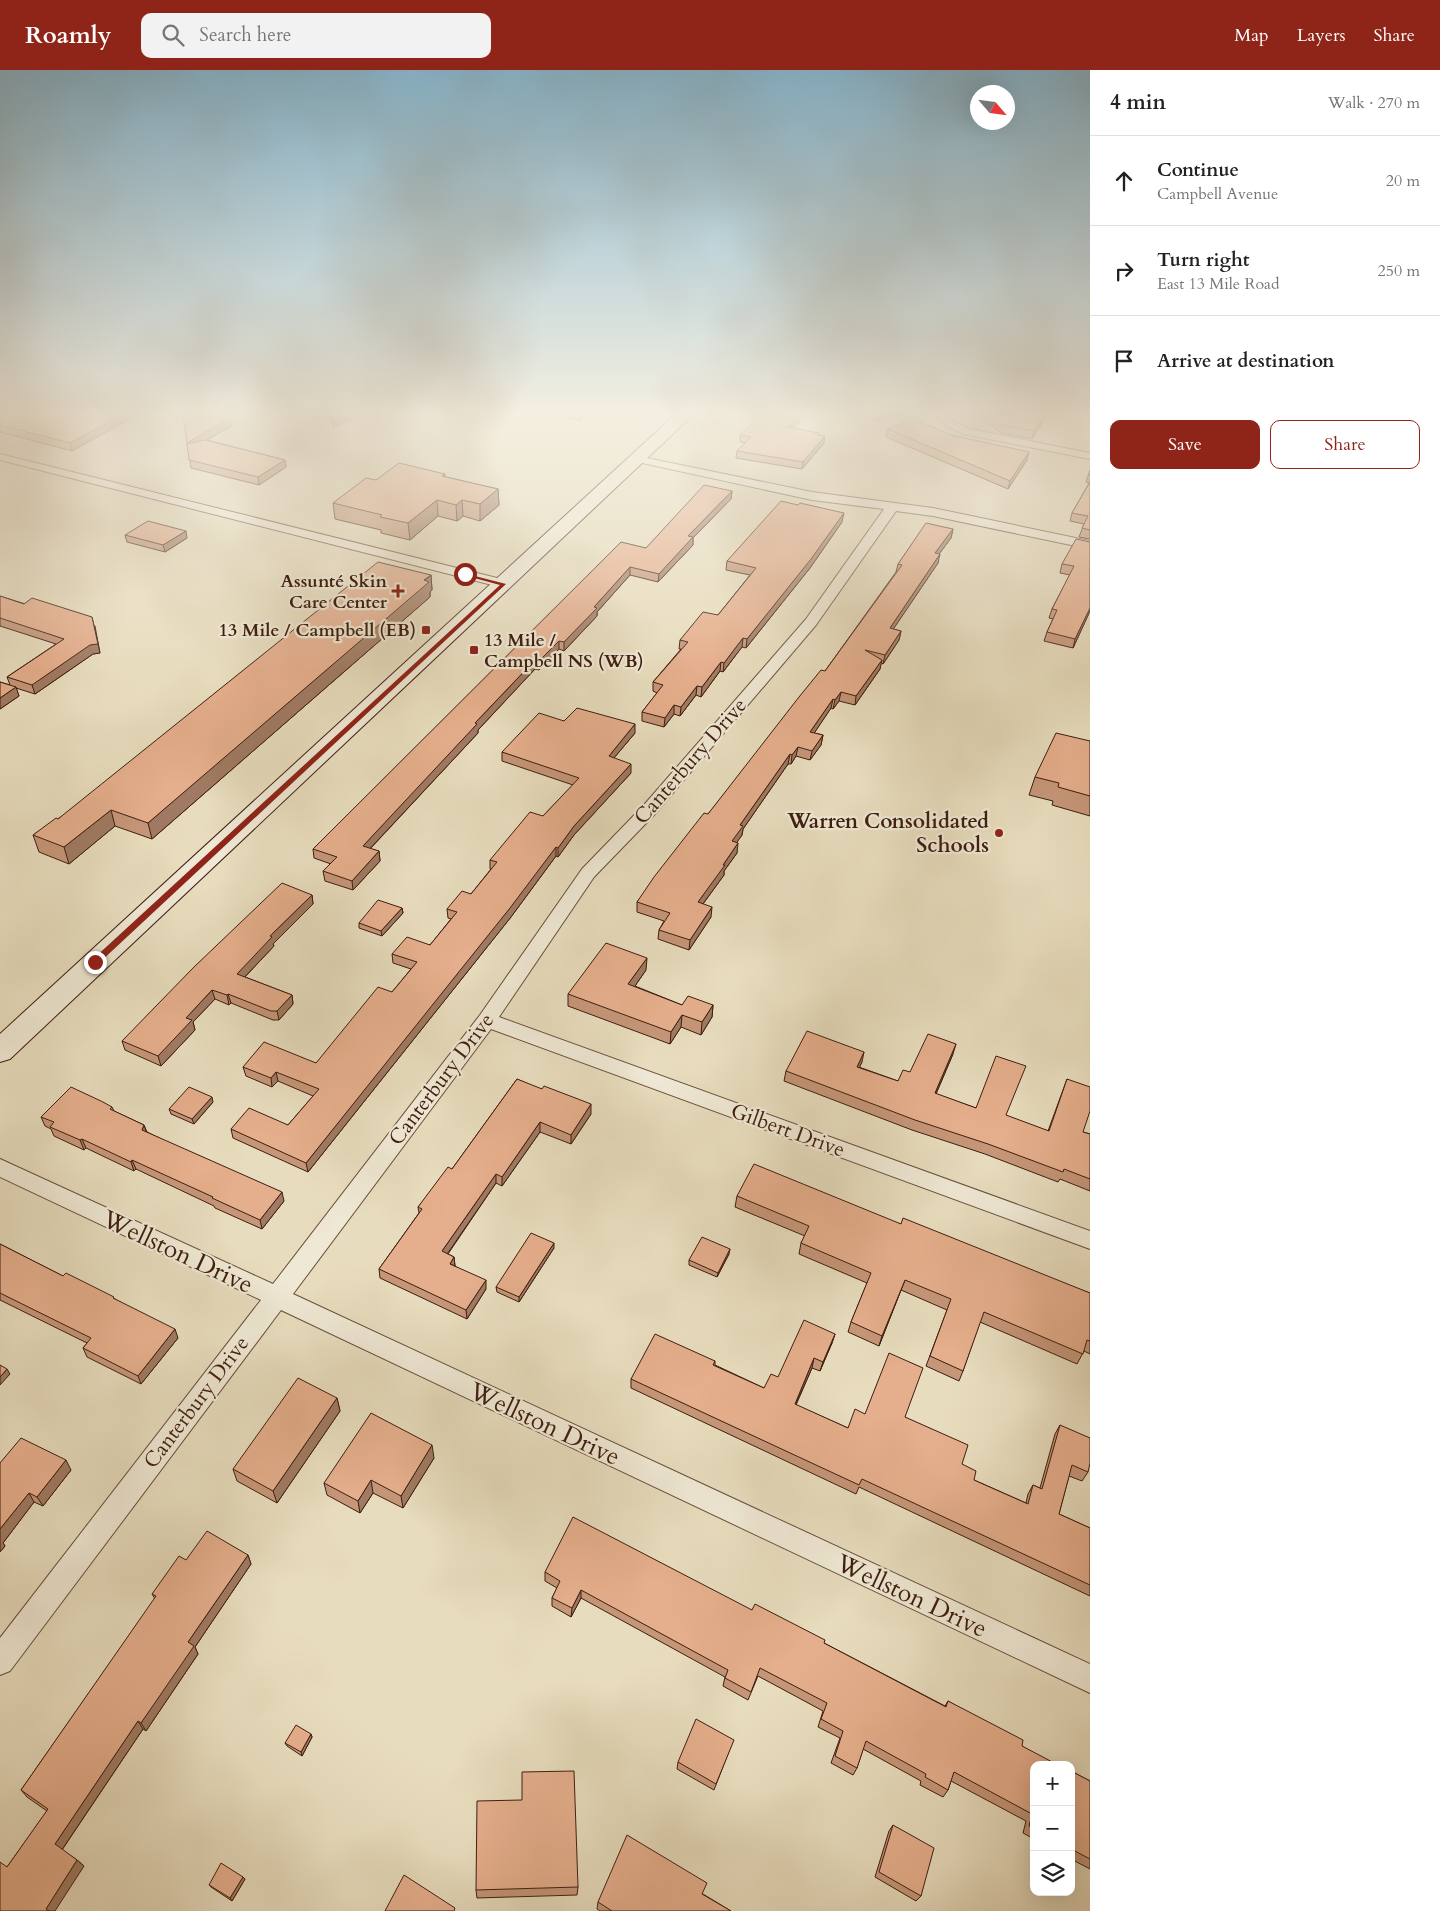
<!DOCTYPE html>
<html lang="en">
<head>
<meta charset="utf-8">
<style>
	:root { --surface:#fff; --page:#f2f2f2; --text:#222; --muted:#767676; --line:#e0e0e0; --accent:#8f2418 }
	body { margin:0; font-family:Cardo,serif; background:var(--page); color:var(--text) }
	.controls { position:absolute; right:15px; bottom:15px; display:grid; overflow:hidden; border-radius:10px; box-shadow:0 5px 20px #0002 }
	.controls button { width:45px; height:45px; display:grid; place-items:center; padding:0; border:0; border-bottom:1px solid var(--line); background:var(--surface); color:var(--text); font:25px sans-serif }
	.compass { position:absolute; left:970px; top:15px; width:45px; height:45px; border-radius:50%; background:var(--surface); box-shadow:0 5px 20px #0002; rotate:118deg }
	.stop { position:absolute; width:15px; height:15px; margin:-11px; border:4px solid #8f2418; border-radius:50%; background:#fff }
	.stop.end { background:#8f2418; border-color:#fff; box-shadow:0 1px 5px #0008 }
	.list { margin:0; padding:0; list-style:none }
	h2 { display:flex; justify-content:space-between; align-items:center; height:65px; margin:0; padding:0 20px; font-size:21px }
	h2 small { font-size:16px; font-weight:400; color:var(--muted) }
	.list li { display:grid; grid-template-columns:32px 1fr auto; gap:15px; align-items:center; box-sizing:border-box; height:90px; padding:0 20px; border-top:1px solid var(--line) }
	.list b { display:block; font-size:19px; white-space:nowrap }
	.list p { margin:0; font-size:16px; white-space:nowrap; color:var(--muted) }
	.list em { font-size:16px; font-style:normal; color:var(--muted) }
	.actions { display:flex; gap:10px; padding:15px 20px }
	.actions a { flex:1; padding:11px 0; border:1px solid var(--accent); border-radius:10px; text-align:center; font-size:18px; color:var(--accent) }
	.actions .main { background:var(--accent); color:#fff }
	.icon { flex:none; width:28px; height:28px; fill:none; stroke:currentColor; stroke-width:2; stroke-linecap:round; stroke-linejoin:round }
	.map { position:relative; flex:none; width:1090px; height:1841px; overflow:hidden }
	header { display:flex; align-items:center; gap:30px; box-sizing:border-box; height:70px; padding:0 25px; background:var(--accent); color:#fff }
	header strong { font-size:24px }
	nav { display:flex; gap:28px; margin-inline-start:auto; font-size:18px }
	.search { width:350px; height:45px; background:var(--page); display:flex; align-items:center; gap:12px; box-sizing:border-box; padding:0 18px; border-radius:10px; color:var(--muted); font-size:19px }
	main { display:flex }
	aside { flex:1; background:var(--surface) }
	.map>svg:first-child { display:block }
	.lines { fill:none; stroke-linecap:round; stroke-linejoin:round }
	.street-casing { stroke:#684d3a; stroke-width:2 }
	.secondary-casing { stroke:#3e1d0f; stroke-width:2 }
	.street { fill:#efe8d4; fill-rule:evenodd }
	.secondary { fill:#efe8d4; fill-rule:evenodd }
	.wall { fill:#c59678; stroke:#3e1d0f }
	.shaded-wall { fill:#a07a62; stroke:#3e1d0f }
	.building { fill:#e5ae8c; stroke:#3e1d0f }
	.route { fill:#8f2418 }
	.poi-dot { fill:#8f2418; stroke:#efe8d4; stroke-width:2 }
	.labels { text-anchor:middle; stroke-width:4.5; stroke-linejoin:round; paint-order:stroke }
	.far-poi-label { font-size:18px; font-weight:bold; fill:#3e1d0f; stroke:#efe8d4; text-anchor:end }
	.street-label { font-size:21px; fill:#3e1d0f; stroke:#efe8d4 }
	.poi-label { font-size:21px; font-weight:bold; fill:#3e1d0f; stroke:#efe8d4; text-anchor:end }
	.near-street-label { font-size:25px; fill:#3e1d0f; stroke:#efe8d4 }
</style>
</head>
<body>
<header>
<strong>Roamly</strong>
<div class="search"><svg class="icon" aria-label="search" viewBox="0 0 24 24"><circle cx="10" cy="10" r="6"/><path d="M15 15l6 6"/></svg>Search here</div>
<nav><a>Map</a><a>Layers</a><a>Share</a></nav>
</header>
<main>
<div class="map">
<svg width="1090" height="1841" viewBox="0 0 1090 1841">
	<rect width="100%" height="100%" fill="#e7dcbd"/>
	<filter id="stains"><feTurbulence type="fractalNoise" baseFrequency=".004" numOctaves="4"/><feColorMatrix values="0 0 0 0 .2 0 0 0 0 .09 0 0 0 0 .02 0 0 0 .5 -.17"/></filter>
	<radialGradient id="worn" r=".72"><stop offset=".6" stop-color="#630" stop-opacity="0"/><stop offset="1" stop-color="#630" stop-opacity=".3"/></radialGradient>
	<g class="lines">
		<defs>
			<path id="street" d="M935 344H946L953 351 970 359 1090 383V389L963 364 945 355Z
				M0 384 509 511 511 514 504 518 0 390Z
				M637 386 812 422 933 438 1090 471V479L933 446 896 441 816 555 655 744 594 807 499 947 1090 1161V1179L491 959 293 1224 1090 1594V1623L281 1240 10 1601 0 1605V1568L261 1230 0 1107V1089L273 1214 480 945 582 799 643 736 806 549 884 439 812 430 633 391 631 389Z"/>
			<path id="secondary" d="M676 344H694L10 989 0 992V964Z"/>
		</defs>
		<use href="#street" class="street-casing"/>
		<use href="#secondary" class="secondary-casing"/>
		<use href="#street" class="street"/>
		<use href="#secondary" class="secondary"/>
	</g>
	<path class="wall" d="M0 344 63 351 76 344 72 381 0 362Z
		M183 344 214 345 230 348 231 356 207 370 285 390 286 397 259 415 191 398Z
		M328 344H364L334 357 328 347Z
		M549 344H587L580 351Z
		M866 344H902L876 351Z
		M977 344H1039L1042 353 1032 369 1001 363Z
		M792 358 819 365 824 373 802 399 736 388 737 381 745 373 740 372V365Z
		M888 359 951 365 1027 390 1008 419 886 367Z
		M1090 400V469L1079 467 1084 454 1070 451 1072 443 1089 413 1086 412Z
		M445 404V407L498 419 499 435 480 451 463 446 457 451 438 446 410 470 381 463V460L335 449 333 433 376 410Z
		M732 421 731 429 693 468V475L658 512 630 505 597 542V546L564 581 559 579 539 600 535 599 478 660V663L370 779 379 781 380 791 353 820 325 811 323 801 331 794 314 788 313 779 646 478Z
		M842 452 810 498 746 578 742 577 723 602 720 601 701 627 696 625 680 646 674 644 664 657 642 651V642L657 623 653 621V612L681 579H679L680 570 718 545 750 505 726 500 727 491Z
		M953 459 951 468 939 484 938 493 893 559 901 561 899 570 883 594 881 593 880 599 855 635 839 631 833 639 831 638 814 663 823 665 821 675 810 690 796 686 791 694H788L743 759 742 765 736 773 737 783 724 801V805L703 834 711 847 689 880 658 869 659 860 664 851 637 842V832L708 744 825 601 896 502 898 494Z
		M125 465 187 468 165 482 127 472Z
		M1090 472V541L1073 578 1044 571 1047 562 1053 549 1049 548 1052 539 1070 505 1060 503 1062 494Z
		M431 505 432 520 430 522V527L152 769 115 756 69 794 39 782 33 765Z
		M0 526 95 556 100 583 93 584 35 624 16 618 19 626 0 639V612L10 615 7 607 56 574 0 556Z
		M564 651 635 663 614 688 631 703 574 765 558 787 556 786 511 847 308 1102 233 1068 231 1059 288 1055 313 1026 278 1011 272 1017 246 1006 243 997 316 993 392 922 411 899 393 893 392 884 430 875 451 849 448 848 447 839 471 824 491 799H490V790L543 746 573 715 502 691V682Z
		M1090 671V746L1052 735 1053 731 1029 725 1035 707Z
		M312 825 313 834 273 874 274 876 245 907 292 925 293 934 279 950H273L231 933 229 935 215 929 193 952 195 960 161 996 125 980 122 971Z
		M402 838 403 843 382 866 359 858V853Z
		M646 900 635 916 682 935H713L712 947 701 965 681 957 670 974 568 936V924Z
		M953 984 936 1024 976 1038 1006 1046 1048 1061 1067 1009 1083 1062 1090 1064V1121L1060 1109 1058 1112 985 1084 912 1060 784 1011 786 1001 862 992 859 997 898 1011 910 1002Z
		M517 1009 591 1044 571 1074 540 1062 502 1116 496 1113 448 1184 454 1187 455 1196 486 1219 467 1249 380 1208 379 1199 419 1143 418 1137 452 1099Z
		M213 1032 194 1054 171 1044 169 1039Z
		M112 1037 114 1041 144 1055 147 1062 284 1131 262 1159 215 1138 214 1136 136 1099 134 1101 86 1078 84 1080 54 1066 51 1059 45 1056 41 1047Z
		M737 1126 901 1154 1090 1223V1284L1084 1281 1077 1294 980 1252 963 1301 959 1311 926 1296 947 1240 901 1220 879 1276 848 1262 851 1252 867 1213 799 1184 801 1173 805 1166 735 1137Z
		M0 1174 63 1206 115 1229 178 1268 141 1314 87 1287 83 1278 87 1273 0 1230Z
		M554 1178 519 1232 497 1222 496 1217Z
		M729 1184 717 1207 689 1195V1190Z
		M835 1264 832 1273 820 1301 812 1298 796 1335 848 1358 865 1344 905 1347 962 1394 974 1410 1026 1433 1028 1424 1033 1415 1040 1418 1055 1364 1060 1355 1088 1402 1082 1411 1069 1406 1059 1444 1090 1458V1526L859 1417 856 1424 631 1318V1309L715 1291V1295L764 1318Z
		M337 1328 340 1341 277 1433 237 1411 233 1399Z
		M434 1388 403 1438 373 1423 360 1443 327 1425 324 1413Z
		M0 1393 71 1400 43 1436 34 1432 3 1473 5 1476 0 1482Z
		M248 1485 251 1494 195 1577 198 1584 146 1661 143 1659 62 1780 77 1790 84 1796 7 1797 47 1741 27 1727 21 1720 155 1529 152 1524 186 1490Z
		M545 1502 752 1540 824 1573 945 1636 948 1631 1022 1676 1034 1695V1769L1023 1763 1026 1751 951 1711 948 1720 943 1727 920 1715 921 1711 863 1679 857 1698 853 1705 831 1693 840 1668 818 1657 823 1641 758 1606 748 1630 723 1616 725 1607 581 1528 571 1547 552 1536V1528L557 1518 545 1511Z
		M311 1664 312 1667 302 1686 287 1676 285 1673Z
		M731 1676 714 1720 677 1699 678 1692Z
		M1071 1701 1090 1711V1799L1071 1789Z
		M522 1730 578 1817 577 1825 477 1828 476 1820Z
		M893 1755 921 1826 916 1831 875 1807 889 1761Z
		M243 1807 245 1809 232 1831 211 1817 209 1815Z
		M703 1824 731 1841H600L597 1839 598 1832Z"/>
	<path class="shaded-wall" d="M124 344H139L72 381 70 373Z
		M346 344H364L334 357 333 350Z
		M580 344H587L580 351Z
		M800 344H806L787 364V357Z
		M877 344H902L876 351Z
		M1045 345 1042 353 1032 369 1034 361Z
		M230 348 231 356 188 381 187 373Z
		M825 366 824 373 802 399 803 392Z
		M1029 382 1027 390 1008 419 1010 411Z
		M285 390 286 397 259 415 258 407Z
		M498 419 499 435 480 451V434Z
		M732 421 731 429 693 468V475L658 512 659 504 688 466Z
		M437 430 438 446 410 470 408 453Z
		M462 430 463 446 457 451 456 435Z
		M844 443 842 452 810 498 746 578 747 569Z
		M953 459 951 468 934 491 935 483Z
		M186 461 187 468 165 482 163 475Z
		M940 484 938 493 888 567 890 558Z
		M630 497V505L597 542V546L564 581V572L594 537Z
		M431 505 432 520 430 522V527L152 769 148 753Z
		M1090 538V541L1073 578 1075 569Z
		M92 547 100 583 93 584 35 624 32 615Z
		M901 561 899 570 883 594 885 585Z
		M743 568 742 577 723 602 724 593Z
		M559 571V579L539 600V591Z
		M535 590V599L478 660V663L364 785 363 776 475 653Z
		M882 590 880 599 855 635 856 626Z
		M721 592 720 601 701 627 702 617Z
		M697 616 696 625 680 646 681 637Z
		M16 617 19 626 0 639V628Z
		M841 622 839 631 833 639 835 630Z
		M833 629 831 638 809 671 810 662Z
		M674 635V644L664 657 665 648Z
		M635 654V663L608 695 609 686Z
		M823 665 821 675 810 690 812 681Z
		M798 677 796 686 791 694 792 685Z
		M790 684 788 694 743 759 742 765 731 781 732 771 740 755Z
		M631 694V703L574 765 558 787V778L574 756Z
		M111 740 115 756 69 794 64 777Z
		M738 773 737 783 724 801V805L697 842 698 832Z
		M556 777V786L511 847 308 1102 306 1093Z
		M379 781 380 791 353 820 352 811Z
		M312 825 313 834 273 874 274 876 239 913 237 904 270 866Z
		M712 837 711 847 689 880 690 870Z
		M402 838 403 843 382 866 381 861Z
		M647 888 646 900 628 926V914Z
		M212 920 215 929 193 952 195 960 161 996 158 986 186 948Z
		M228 924 231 933 229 935 227 925Z
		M292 925 293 934 279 950 277 941Z
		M713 935 712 947 701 965 702 952Z
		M682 945 681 957 670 974 671 962Z
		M956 974 953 984 932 1033 935 1023Z
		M864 982 862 992 855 1007 857 997Z
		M276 1002 278 1011 272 1017 271 1008Z
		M212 1027 213 1032 194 1054 192 1049Z
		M591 1034V1044L571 1074V1065Z
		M540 1052V1062L502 1116V1107Z
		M144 1055 147 1064 142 1060Z
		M82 1069 86 1078 84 1080 80 1070Z
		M132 1090 136 1099 134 1101 131 1092Z
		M496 1104V1113L443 1190 442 1181Z
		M282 1122 284 1131 262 1159 260 1150Z
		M554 1173V1178L519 1232V1227Z
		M730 1179 729 1184 717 1207 718 1203Z
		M454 1187 455 1196 450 1194Z
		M486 1210V1219L467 1249 466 1240Z
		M905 1210 901 1220 879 1276 882 1266Z
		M175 1259 178 1268 141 1314 138 1306Z
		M835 1264 832 1273 820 1301 823 1292Z
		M814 1288 812 1298 792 1343 795 1334Z
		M7 1299 10 1304 0 1315V1307Z
		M337 1328 340 1341 277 1433 273 1421Z
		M432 1375 434 1388 403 1438 401 1426Z
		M66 1390 71 1400 43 1436 37 1427Z
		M371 1410 373 1423 360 1443 358 1431Z
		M29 1423 34 1432 3 1473 5 1476 0 1482V1459Z
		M248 1485 251 1494 195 1577 198 1584 146 1661 141 1653 188 1572Z
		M581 1520V1528L571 1547 572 1538Z
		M138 1651 143 1659 61 1781 55 1774Z
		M311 1664 312 1667 302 1686 301 1682Z
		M77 1790 84 1796 55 1841H48L46 1839Z
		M243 1807 245 1809 232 1831 230 1828Z"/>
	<path class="building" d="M0 344H37L63 351 76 344H124L70 373 0 355Z
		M183 344H212L230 348 187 373Z
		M330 344H346L333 350Z
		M761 344H800L787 357 819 363 818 365 825 366 803 392 737 381 751 367 740 365Z
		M989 344H1039L1045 345 1034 361 1003 355Z
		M913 349 951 365 1029 382 1010 411 888 359Z
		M205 370 285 390 258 407 189 390 187 374Z
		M399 393 445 404 442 406 498 419 480 434 462 430 456 435 437 430 408 453 380 447 382 445 333 433 366 408 376 410Z
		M1090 412V460L1082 458 1088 446 1072 443Z
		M704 415 732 421 688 466 693 467 659 504 630 497 594 537 597 538 564 572 559 571 539 591 535 590 475 653 477 654 363 776 379 781 352 811 323 801 337 787 313 779 621 472 646 478Z
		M781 431 798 435 800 433 844 443 811 489 747 569 743 568 724 593 721 592 702 617 697 616 681 637 674 635 665 648 642 642 663 615 653 612 688 572 680 570 703 542 718 545 756 498 727 491Z
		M148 451 186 461 163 475 125 465Z
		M926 453 953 459 935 483 940 484 890 558 901 561 885 585 865 580 882 590 856 626 841 622 835 630 833 629 810 662 823 665 812 681 798 677 792 685 790 684 740 755 743 756 732 771 738 773 723 795H725L698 832 712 837 690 870 659 860 670 843 637 832 654 807 704 743 708 744 799 627 821 600 825 601 902 495 898 494Z
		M1076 469 1090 472V538L1075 569 1047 562 1057 540 1052 539 1074 496 1062 494Z
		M378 492 431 505 424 510 429 512 148 753 111 740 64 777 33 765 56 748 58 749Z
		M0 526 24 534 32 528 92 547 98 574 90 575 32 615 7 607 64 569 0 548Z
		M0 612 16 617 0 628Z
		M577 638 635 654 609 686 631 694 574 756 558 778 556 777 510 838 306 1093 231 1059 249 1038 288 1055 319 1019 276 1002 271 1008 243 997 264 972 316 993 378 917 392 922 417 892 392 884 407 867 430 875 457 842 447 839 462 821 471 824 497 792 490 790 530 742 543 746 579 708 502 682 539 643 564 651Z
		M1056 663 1090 671V726L1058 717 1059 713 1035 707Z
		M282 813 312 825 270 866 272 867 237 904 292 925 277 941H271L228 924 227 925 212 920 186 948 192 950 158 986 122 971 194 897Z
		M378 830 402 838 381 861 359 853Z
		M606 873 647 888 628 914 682 935 688 926 713 935 702 952 682 945 671 962 568 924Z
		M807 961 864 982 857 997 898 1011 903 1000 910 1002 928 964 956 974 935 1023 976 1038 996 986 1026 996 1006 1045 1049 1061 1067 1009 1090 1017V1041L1083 1062 1090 1064V1109L1064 1099 1063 1102 988 1074 915 1050 786 1001Z
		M517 1009 542 1019 544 1016 591 1034 571 1065 540 1052 502 1107 496 1104 442 1181 454 1187 450 1194 486 1210 466 1240 379 1199 422 1139 418 1137 448 1097 452 1099Z
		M71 1017 103 1032 112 1037 110 1039 144 1055 142 1060 282 1122 260 1150 212 1128 213 1127 132 1090 131 1092 82 1069 80 1070 50 1057 54 1052 41 1047Z
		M189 1017 212 1027 192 1049 169 1039Z
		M754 1094 901 1154 903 1148 1090 1223V1271L1087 1270 1083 1284 984 1242 963 1301 930 1286 951 1229 905 1210 882 1266 851 1252 871 1203 801 1173 809 1156 737 1126Z
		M531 1163 554 1173 519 1227 496 1217Z
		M702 1167 730 1179 718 1203 689 1190Z
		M0 1174 63 1206 66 1203 114 1227 113 1228 175 1259 138 1306 83 1278 91 1268 0 1223Z
		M804 1250 835 1264 823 1292 814 1288 795 1334 848 1358 855 1339 865 1344 889 1283 923 1298 905 1347 968 1375 962 1394 976 1401 974 1410 1028 1434 1033 1415 1042 1419 1060 1355 1090 1368V1393L1088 1402 1072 1395 1059 1444 1090 1458V1515L862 1409 859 1415 631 1309 655 1264 715 1291 713 1295 764 1318 771 1304 778 1307Z
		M0 1295 7 1299 0 1307Z
		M298 1308 337 1328 273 1421 233 1399Z
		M371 1343 432 1375 401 1426 371 1410 358 1431 324 1413Z
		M21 1368 66 1390 37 1427 29 1423 0 1459V1393Z
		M573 1447 752 1540 755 1534 825 1570 824 1573 946 1637 948 1631 1023 1670 1022 1676 1058 1695H1034V1758L1029 1756 1032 1744 954 1702 948 1720 925 1707 926 1704 866 1671 857 1698 835 1686 843 1661 821 1649 827 1633 760 1598 751 1622 725 1608 728 1600 581 1520 572 1538 552 1528 560 1511 545 1502Z
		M207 1461 248 1485 188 1572 194 1576 141 1653 138 1651 55 1774 77 1790 46 1839 49 1841H0V1792L7 1797 48 1739 21 1720 156 1526 152 1524 179 1486 186 1490Z
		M696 1649 734 1670 716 1714 678 1692Z
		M296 1655 311 1664 301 1682 285 1673Z
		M574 1701 578 1817 476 1820 477 1731 522 1730V1702Z
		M1071 1701 1090 1711V1789L1071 1779Z
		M893 1755 934 1778 921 1826 879 1802Z
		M627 1765 707 1813 702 1824 731 1841H612L598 1832Z
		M221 1793 243 1807 230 1828 209 1815Z
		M404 1805 455 1838 454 1841H385Z"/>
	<linearGradient id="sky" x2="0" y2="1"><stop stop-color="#87b7d0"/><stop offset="0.57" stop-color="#f4efe1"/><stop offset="1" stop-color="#f4efe1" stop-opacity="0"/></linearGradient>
	<rect width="1090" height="602" fill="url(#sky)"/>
	<path class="route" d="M463 503 506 514 98 894H92V890L500 515 463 505Z"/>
	<g class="poi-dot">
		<path d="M395.5 513.5h5v5h5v5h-5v5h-5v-5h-5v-5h5z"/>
		<rect x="421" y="555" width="10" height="10" rx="2.5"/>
		<rect x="469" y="575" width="10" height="10" rx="2.5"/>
		<circle cx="999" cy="763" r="5"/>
	</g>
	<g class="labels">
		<g class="far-poi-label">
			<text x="387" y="517">Assunté Skin<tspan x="387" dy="21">Care Center</tspan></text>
			<text x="416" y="566">13 Mile / Campbell (EB)</text>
			<text x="484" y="576" text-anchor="start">13 Mile /<tspan x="484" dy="21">Campbell NS (WB)</tspan></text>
		</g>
		<g class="street-label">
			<text transform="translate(690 691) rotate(-49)" y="7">Canterbury Drive</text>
			<text transform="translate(441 1009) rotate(-53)" y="7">Canterbury Drive</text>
			<text transform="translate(788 1060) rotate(20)" y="7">Gilbert Drive</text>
			<text transform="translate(196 1332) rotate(-53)" y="7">Canterbury Drive</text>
		</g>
		<g class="poi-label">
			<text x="989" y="758">Warren Consolidated<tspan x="989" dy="24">Schools</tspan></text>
		</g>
		<g class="near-street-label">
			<text transform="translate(178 1181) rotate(25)" y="9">Wellston Drive</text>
			<text transform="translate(545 1353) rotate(25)" y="9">Wellston Drive</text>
			<text transform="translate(912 1525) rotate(25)" y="9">Wellston Drive</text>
		</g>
	</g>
	<rect width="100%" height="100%" filter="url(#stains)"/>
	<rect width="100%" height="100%" fill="url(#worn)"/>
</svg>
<div class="controls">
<button>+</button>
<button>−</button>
<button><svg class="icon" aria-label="layers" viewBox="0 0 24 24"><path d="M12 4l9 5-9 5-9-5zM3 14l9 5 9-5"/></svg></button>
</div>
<svg class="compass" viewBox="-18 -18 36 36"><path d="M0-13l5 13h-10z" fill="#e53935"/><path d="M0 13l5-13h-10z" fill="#767676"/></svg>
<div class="stop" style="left:465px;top:504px"></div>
<div class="stop end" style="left:95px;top:892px"></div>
</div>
<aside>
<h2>4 min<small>Walk · 270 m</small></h2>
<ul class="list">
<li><svg class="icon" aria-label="ahead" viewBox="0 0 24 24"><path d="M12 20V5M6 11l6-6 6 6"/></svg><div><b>Continue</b><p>Campbell Avenue</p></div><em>20 m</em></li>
<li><svg class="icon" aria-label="right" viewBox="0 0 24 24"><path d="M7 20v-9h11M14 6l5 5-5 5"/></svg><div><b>Turn right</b><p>East 13 Mile Road</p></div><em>250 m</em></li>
<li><svg class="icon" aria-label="arrive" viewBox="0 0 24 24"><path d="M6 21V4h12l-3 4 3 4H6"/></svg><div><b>Arrive at destination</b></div></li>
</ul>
<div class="actions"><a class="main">Save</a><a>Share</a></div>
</aside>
</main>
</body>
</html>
